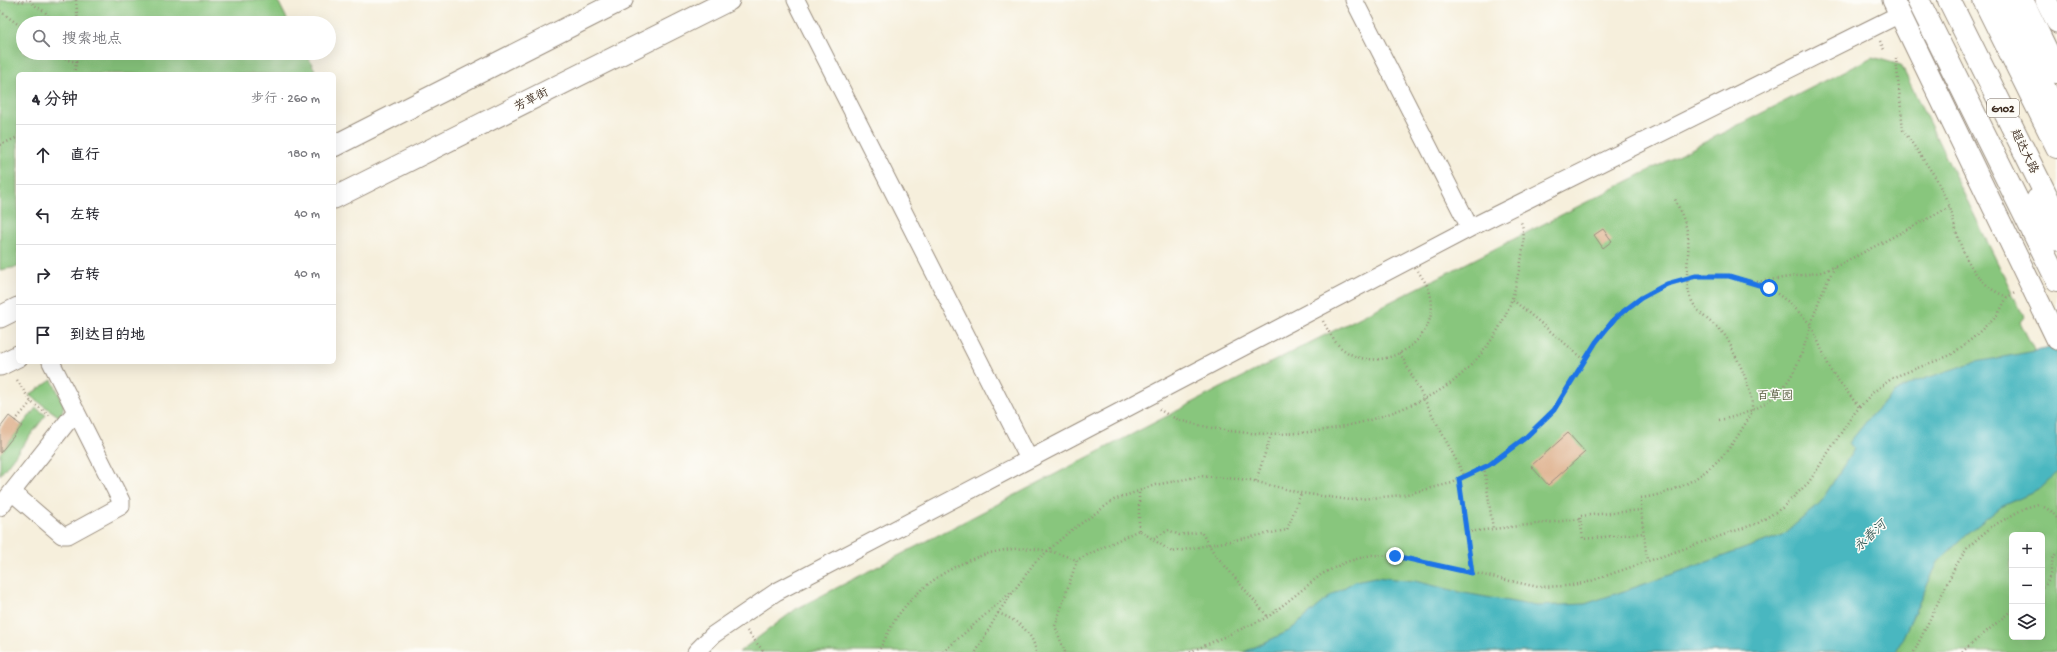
<!DOCTYPE html>
<html lang="zh">
<head>
<meta charset="utf-8">
<style>
	:root { --surface:#fff; --page:#f7f7f7; --text:#2b2b33; --muted:#7c7c81; --line:#e1e1e2 }
	body { margin:0; font-family:"Gochi Hand","LXGW WenKai TC",sans-serif; background:var(--page); color:var(--text) }
	.controls { position:absolute; right:12px; bottom:12px; display:grid; overflow:hidden; border-radius:6px; box-shadow:0 4px 16px #0002 }
	.controls button { width:36px; height:36px; display:grid; place-items:center; padding:0; border:0; border-bottom:1px solid var(--line); background:var(--surface); color:var(--text); font:20px sans-serif }
	.stop { position:absolute; width:12px; height:12px; margin:-9px; border:3px solid #1a73e8; border-radius:50%; background:#fff }
	.stop.end { background:#1a73e8; border-color:#fff; box-shadow:0 1px 4px #0008 }
	.list { margin:0; padding:0; list-style:none }
	h2 { display:flex; justify-content:space-between; align-items:center; height:52px; margin:0; padding:0 16px; font-size:17px }
	h2 small { font-size:13px; font-weight:400; color:var(--muted) }
	.list li { display:grid; grid-template-columns:26px 1fr auto; gap:12px; align-items:center; box-sizing:border-box; height:60px; padding:0 16px; border-top:1px solid var(--line) }
	.list b { display:block; font-size:15px; white-space:nowrap }
	.list em { font-size:13px; font-style:normal; color:var(--muted) }
	.icon { flex:none; width:22px; height:22px; fill:none; stroke:currentColor; stroke-width:2; stroke-linecap:round; stroke-linejoin:round }
	.map { position:relative; flex:none; width:2057px; height:652px; overflow:hidden }
	.search { position:absolute; background:var(--surface); box-shadow:0 4px 16px #0002; left:16px; top:16px; width:320px; height:44px; display:flex; align-items:center; gap:10px; box-sizing:border-box; padding:0 14px; border-radius:22px; color:var(--muted); font-size:15px }
	.panel { position:absolute; background:var(--surface); box-shadow:0 4px 16px #0002; left:16px; top:72px; width:320px; height:292px; border-radius:6px }
	.map>svg:first-child { display:block }
	.green { fill:#88c67d; stroke:#62784e; fill-rule:evenodd }
	.water { fill:#48b7c0; stroke:#42706f }
	.building { fill:#e0b694 }
	.lines { fill:none; stroke-linecap:round; stroke-linejoin:round }
	.minor-casing { stroke:#988c7d; stroke-width:19 }
	.major-casing { stroke:#988c7d; stroke-width:23 }
	.highway-casing { stroke:#988c7d; stroke-width:24 }
	.path { stroke:#988c7d; stroke-width:2.5; stroke-dasharray:1 3; stroke-linecap:butt }
	.minor { stroke:#fff; stroke-width:17 }
	.major { stroke:#fff; stroke-width:21 }
	.highway { stroke:#fff; stroke-width:22 }
	.route { stroke:#1a73e8; stroke-width:5 }
	.labels { text-anchor:middle; stroke-width:3; stroke-linejoin:round; paint-order:stroke }
	.shield { fill:#fdfcf7; stroke:#75695f; stroke-width:1 }
	.shield-label { font-size:11px; font-weight:bold; fill:#3b2a1e }
	.street-label { font-size:12px; fill:#3b2a1e; stroke:#fdfcf7 }
	.park-label { font-size:12px; fill:#52593a; stroke:#fdfcf7 }
	.water-label { font-size:13px; font-style:italic; fill:#40625f; stroke:#fdfcf7 }
</style>
</head>
<body>
<div class="map">
<svg width="2057" height="652" viewBox="0 0 2057 652">
	<rect width="100%" height="100%" fill="#fdfcf7"/>
	<filter id="ink" filterUnits="userSpaceOnUse"><feTurbulence type="fractalNoise" baseFrequency=".025" numOctaves="2"/><feDisplacementMap in="SourceGraphic" scale="8" xChannelSelector="R" yChannelSelector="G"/><feConvolveMatrix kernelMatrix="1 2 1 2 8 2 1 2 1" color-interpolation-filters="sRGB"/></filter>
	<filter id="wash" filterUnits="userSpaceOnUse"><feTurbulence type="fractalNoise" baseFrequency=".012" numOctaves="4" result="noise"/><feDisplacementMap in="SourceGraphic" scale="16" xChannelSelector="R" yChannelSelector="G"/><feGaussianBlur stdDeviation="0.9" result="paint"/><feColorMatrix in="noise" values="0 0 0 0 0 0 0 0 0 0 0 0 0 0 0 0 0 1.4 0 .05"/><feComposite in="paint" operator="in"/></filter>
	<g filter="url(#wash)">
		<rect width="100%" height="100%" fill="#f6efdc"/>
		<path class="green" d="M0 0H275L279 3 289 23H23V53H306L317 74H18V267L0 270Z
			M1872 57 1901 65 2024 317 2020 322 2057 396V652H739L796 609 1219 389ZM2012 535H2042V637H2012Z
			M52 380 64 404 61 418 29 395Z
			M36 408 46 415 0 475V453Z"/>
		<path class="water" d="M2057 343V472L2038 490 2001 507 1967 534 1938 562 1896 652H1244L1289 631 1332 595 1355 581 1375 577 1415 581 1464 593 1536 606 1585 604 1636 587 1783 535 1820 503 1854 449 1849 443 1874 412 1893 394 1915 382 1971 363 2046 349Z"/>
		<g id="blocks">
			<path class="building" d="M1603 229 1612 241 1603 248 1594 235Z
				M9 416 22 426 0 453V428Z
				M1568 433 1585 452 1548 485 1531 466Z"/>
		</g>
	</g>
	<g filter="url(#ink)">
		<use href="#blocks" fill-opacity="0" stroke="#988c7d" stroke-width="1"/>
		<g class="lines">
			<defs>
				<path id="minor" d="M796 0 1029 459
					M1354 0 1470 228
					M12 492 62 535H68L121 506V501L51 362
					M0 507 76 411
					M696 652 713 635 776 592 1470 228 1900 14"/>
				<path id="major" d="M1893 0 2057 339
					M2001 0 2057 112
					M2046 0 2057 22
					M334 146 622 0
					M334 198 729 0
					M2037 199 2057 240
					M0 317 18 308
					M0 365 18 356"/>
				<path id="highway" d="M1918 0 2057 280
					M1949 0 2057 217
					M1984 0 2057 147
					M2022 0 2057 72"/>
			</defs>
			<use href="#minor" class="minor-casing"/>
			<use href="#major" class="major-casing"/>
			<use href="#highway" class="highway-casing"/>
			<path class="path" d="M15 0 21 2 27 0
				M30 0C34 8 44 8 48 16L42 23
				M59 0H66
				M76 0 78 23
				M0 11 23 28
				M1880 41 1885 52
				M54 53 68 60 77 62
				M1896 58 1903 130 1936 178 1950 207
				M74 74 78 53
				M0 145 18 137
				M1757 282 1822 272 1841 264 1950 207C1957 236 1964 266 1988 286 1993 291 2001 294 2007 297
				M1513 300 1586 361
				M1323 321C1329 332 1334 343 1344 350 1382 378 1443 339 1430 293 1428 285 1422 278 1418 271
				M1400 353 1465 477
				M17 380 31 402 52 417
				M1159 409C1174 420 1186 422 1203 426 1273 442 1348 433 1413 404 1427 397 1443 390 1455 380 1486 354 1509 320 1517 279 1521 262 1528 236 1520 220
				M1719 420C1816 402 1795 333 1835 267
				M15 421 31 402
				M1484 467 1493 529
				M1459 479 1472 573
				M1256 481 1271 435
				M1641 510V498C1685 492 1720 467 1742 429 1745 424 1751 416 1752 410 1753 393 1742 368 1734 353 1731 346 1727 337 1722 332 1711 321 1697 314 1691 299 1683 278 1690 257 1688 236 1686 222 1680 211 1675 199
				M1580 519V516L1641 510 1647 560
				M1139 530V490
				M1467 532 1580 519 1583 539 1643 533
				M1154 538 1169 530 1179 535 1201 532 1214 553 1268 617
				M2042 588C2055 576 2048 563 2057 552
				M998 613C1016 620 1033 631 1036 652
				M747 631 764 652
				M878 652C884 641 890 628 897 617 928 572 993 539 1048 551 1058 553 1068 557 1077 560
				M943 652 1010 593
				M976 652 998 613 1034 563 1069 532 1114 500 1155 485 1201 476 1250 480 1301 493 1350 500 1403 495 1452 483 1489 465 1525 438 1554 410 1596 342 1616 317 1641 298 1667 285 1696 276H1729L1755 282 1769 288 1790 303 1811 325 1831 371 1859 407
				M1065 652 1055 626 1077 560 1139 530 1172 552 1287 530 1301 493
				M1190 652 1268 617 1322 574 1346 562 1371 555 1395 556 1538 587 1567 586 1588 582 1758 523 1782 508 1809 482 1852 416 1872 393 1894 377 1951 355 1973 338 1999 313 2007 297 2015 293
				M1914 652 1955 567 1968 547 1991 527 2025 508 2038 504 2051 511 2057 518
				M1962 652 2012 610"/>
			<use href="#minor" class="minor"/>
			<use href="#major" class="major"/>
			<use href="#highway" class="highway"/>
		</g>
	</g>
	<g class="lines" filter="url(#ink)">
		<path class="route" d="M1395 556 1472 573 1459 479 1489 465 1525 438 1554 410 1596 342 1616 317 1641 298 1667 284 1696 276H1729L1769 288"/>
	</g>
	<g class="labels">
		<rect class="shield" x="1987" y="99" width="32" height="18" rx="3"/>
		<g class="shield-label">
			<text x="2003" y="112">G102</text>
		</g>
		<g class="street-label">
			<text transform="translate(531 99) rotate(-27)" y="4">芳草街</text>
			<text transform="translate(2025 151) rotate(64)" y="4">超达大路</text>
		</g>
		<g class="park-label">
			<text x="1775" y="399">百草园</text>
		</g>
		<g class="water-label">
			<text transform="translate(1869 535) rotate(-43)" y="5">永春河</text>
		</g>
	</g>
</svg>
<div class="controls">
<button>+</button>
<button>−</button>
<button><svg class="icon" aria-label="layers" viewBox="0 0 24 24"><path d="M12 4l9 5-9 5-9-5zM3 14l9 5 9-5"/></svg></button>
</div>
<div class="stop" style="left:1769px;top:288px"></div>
<div class="stop end" style="left:1395px;top:556px"></div>
<div class="search"><svg class="icon" aria-label="search" viewBox="0 0 24 24"><circle cx="10" cy="10" r="6"/><path d="M15 15l6 6"/></svg>搜索地点</div>
<section class="panel">
<h2>4 分钟<small>步行 · 260 m</small></h2>
<ul class="list">
<li><svg class="icon" aria-label="ahead" viewBox="0 0 24 24"><path d="M12 20V5M6 11l6-6 6 6"/></svg><div><b>直行</b></div><em>180 m</em></li>
<li><svg class="icon" aria-label="left" viewBox="0 0 24 24"><path d="M17 20v-9H6M10 6l-5 5 5 5"/></svg><div><b>左转</b></div><em>40 m</em></li>
<li><svg class="icon" aria-label="right" viewBox="0 0 24 24"><path d="M7 20v-9h11M14 6l5 5-5 5"/></svg><div><b>右转</b></div><em>40 m</em></li>
<li><svg class="icon" aria-label="arrive" viewBox="0 0 24 24"><path d="M6 21V4h12l-3 4 3 4H6"/></svg><div><b>到达目的地</b></div></li>
</ul>
</section>
</div>
</body>
</html>
